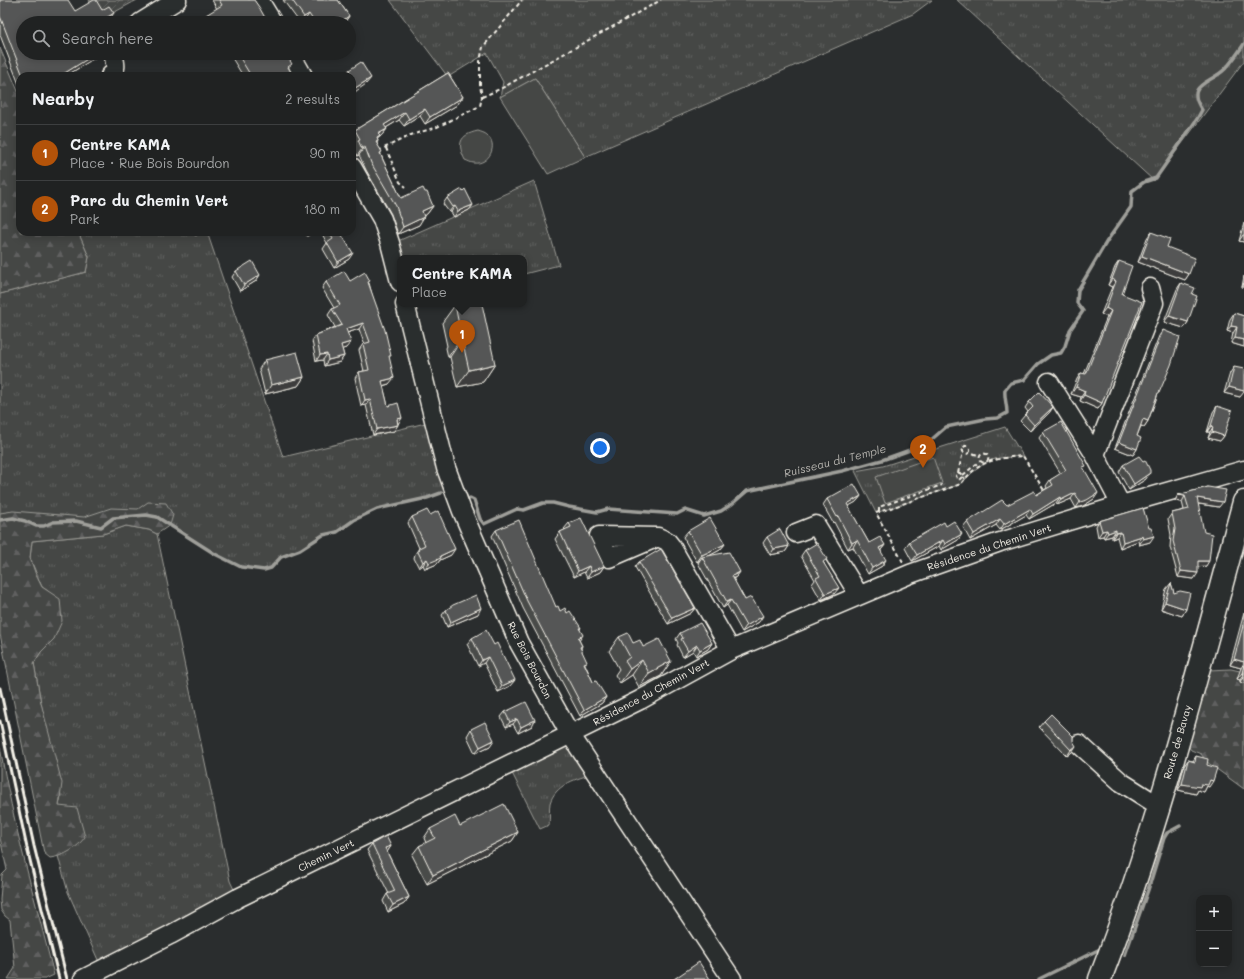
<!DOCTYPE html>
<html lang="en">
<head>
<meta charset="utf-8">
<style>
	:root { --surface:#202222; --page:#282a2a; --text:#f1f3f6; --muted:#a2a4a5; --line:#3d3f40; --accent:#b45309 }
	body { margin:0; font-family:Mali,sans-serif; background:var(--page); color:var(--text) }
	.controls { position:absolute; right:12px; bottom:12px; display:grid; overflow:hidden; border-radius:8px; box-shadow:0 2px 10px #0003 }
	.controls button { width:36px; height:36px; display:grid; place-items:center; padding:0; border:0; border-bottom:1px solid var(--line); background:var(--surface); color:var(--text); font:20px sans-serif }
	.you { position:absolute; left:600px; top:448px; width:14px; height:14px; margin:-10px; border:3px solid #fff; border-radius:50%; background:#1a73e8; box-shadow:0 0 0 6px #1a73e833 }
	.badge { display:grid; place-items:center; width:26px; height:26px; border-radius:50%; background:var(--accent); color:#fff; font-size:13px; font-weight:700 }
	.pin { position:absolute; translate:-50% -33px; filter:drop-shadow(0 1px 2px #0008) }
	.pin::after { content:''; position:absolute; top:21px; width:14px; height:12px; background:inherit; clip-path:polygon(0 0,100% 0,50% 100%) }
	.popup { position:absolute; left:397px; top:255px; width:130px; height:52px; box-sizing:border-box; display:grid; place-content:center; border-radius:8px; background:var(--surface); filter:drop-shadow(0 1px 3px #0005); font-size:13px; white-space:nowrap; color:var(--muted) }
	.popup b { font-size:15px; color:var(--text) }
	.popup::after { content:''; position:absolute; left:50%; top:100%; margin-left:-8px; border:8px solid transparent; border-top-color:var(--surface) }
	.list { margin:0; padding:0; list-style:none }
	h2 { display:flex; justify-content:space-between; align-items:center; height:52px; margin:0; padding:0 16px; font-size:17px }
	h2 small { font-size:13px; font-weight:400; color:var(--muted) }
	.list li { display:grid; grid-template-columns:26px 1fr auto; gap:12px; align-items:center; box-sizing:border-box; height:56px; padding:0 16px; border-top:1px solid var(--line) }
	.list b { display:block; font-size:15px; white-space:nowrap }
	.list p { margin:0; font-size:13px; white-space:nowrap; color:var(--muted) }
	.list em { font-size:13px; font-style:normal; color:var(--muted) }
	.icon { flex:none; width:22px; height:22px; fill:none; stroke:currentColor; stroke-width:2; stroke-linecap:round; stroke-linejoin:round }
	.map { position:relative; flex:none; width:1244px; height:979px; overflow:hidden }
	.search { position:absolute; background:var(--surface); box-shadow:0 2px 10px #0003; left:16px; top:16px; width:340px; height:44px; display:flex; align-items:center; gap:10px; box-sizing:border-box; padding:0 14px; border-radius:22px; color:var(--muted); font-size:15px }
	.panel { position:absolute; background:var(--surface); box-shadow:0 2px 10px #0003; left:16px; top:72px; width:340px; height:164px; border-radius:12px }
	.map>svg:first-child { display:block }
	.grass { fill:url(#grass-tufts); stroke:#9c9c96 }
	.forest { fill:url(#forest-firs); stroke:#9c9c96 }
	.garden { fill:url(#garden-furrows); stroke:#9c9c96 }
	.pitch { fill:#444645; stroke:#9c9c96 }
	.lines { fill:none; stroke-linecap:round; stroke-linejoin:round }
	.stream { stroke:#9f9f9a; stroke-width:3.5 }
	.minor-casing { stroke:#f4f1e8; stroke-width:21 }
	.major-casing { stroke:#f4f1e8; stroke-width:25 }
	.path { stroke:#f4f1e8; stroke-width:2; stroke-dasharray:4 3; stroke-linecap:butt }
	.minor { stroke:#2a2d2e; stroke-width:18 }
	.major { stroke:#2a2d2e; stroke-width:22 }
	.rail { stroke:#f4f1e8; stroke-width:3 }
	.wall { fill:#494b4a; stroke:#f4f1e8 }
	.shaded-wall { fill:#3c3d3c; stroke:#f4f1e8 }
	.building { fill:#555756; stroke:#f4f1e8 }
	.labels { text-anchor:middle; stroke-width:4; stroke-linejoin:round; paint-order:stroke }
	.street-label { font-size:10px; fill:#f4f1e8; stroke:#2a2d2e }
	.water-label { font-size:11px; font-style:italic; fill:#b5b3ae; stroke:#2a2d2e }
</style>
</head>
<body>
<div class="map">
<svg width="1244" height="979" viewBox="0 0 1244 979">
	<defs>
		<pattern id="grass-tufts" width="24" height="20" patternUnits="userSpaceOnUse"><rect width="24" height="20" fill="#444645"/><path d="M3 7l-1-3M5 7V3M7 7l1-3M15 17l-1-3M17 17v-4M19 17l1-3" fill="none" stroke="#606160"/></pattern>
		<pattern id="forest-firs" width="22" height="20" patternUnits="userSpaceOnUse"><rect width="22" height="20" fill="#444645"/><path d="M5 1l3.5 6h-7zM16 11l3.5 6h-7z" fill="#606160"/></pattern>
		<pattern id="garden-furrows" width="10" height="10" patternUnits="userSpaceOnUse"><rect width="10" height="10" fill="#444645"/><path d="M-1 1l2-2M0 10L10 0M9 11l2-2" fill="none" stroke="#606160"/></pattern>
	</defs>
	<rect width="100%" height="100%" fill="#2a2d2e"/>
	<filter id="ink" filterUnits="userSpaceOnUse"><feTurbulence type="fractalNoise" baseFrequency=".025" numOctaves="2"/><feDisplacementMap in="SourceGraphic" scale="8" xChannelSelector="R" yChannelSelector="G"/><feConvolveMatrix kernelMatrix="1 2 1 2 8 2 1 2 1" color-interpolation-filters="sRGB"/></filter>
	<g filter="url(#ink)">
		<path class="grass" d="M390 0H932L913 14 585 157 535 78 500 97 503 82 487 53 448 77Z
			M957 0H1244V61L1154 181Z
			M534 181 559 265 524 274V258H402L398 241Z
			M78 232H207L283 457 434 421 454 489 427 498 377 509 354 520 337 532 323 535 300 550 281 557 271 568 264 570 241 567 215 554 157 517 0 520V294L86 272 89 257Z
			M1005 427 1023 456 999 458 988 461 973 472 961 484 876 513 855 471 883 466Z
			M126 526 149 530 157 534 230 881 238 898 102 969 68 892 58 856 65 853 59 806 61 796 41 703 34 663 41 652 54 639 48 591 42 587 30 558 32 541 103 534Z
			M562 747H567L571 749 590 775C574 779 555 786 550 803 549 809 550 818 549 825L540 829 511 771Z"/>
		<path class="forest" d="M0 48 20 96V232H78L89 257 86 272 0 294Z
			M148 502 166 503 173 515 170 525 157 534 149 530 126 526 103 534 32 541 30 558 36 575 42 587 60 599 62 621 54 639 41 652 34 663 41 703 62 783 59 806 77 808 85 837C77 848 65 856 50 858L44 853 0 634V513L13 511 84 517 111 508 138 509Z
			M1231 669 1244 672V789L1207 762 1201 754 1191 750 1186 743 1209 670Z
			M0 747C13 824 35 899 54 975L45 979H8L15 968 10 920 5 916 1 910 0 900 2 875 7 870 0 838Z"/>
		<path class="garden" d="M89 0H137L100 20Z"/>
		<path class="pitch" d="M535 78 585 157 548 174 500 97Z
			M478 131C481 132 485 133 487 135 499 145 489 165 474 163 471 163 468 161 465 160 457 144 459 135 478 131Z
			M933 457 942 483 885 503 876 477Z"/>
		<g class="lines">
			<path class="stream" d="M466 496 467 500 470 498 474 500 480 519 484 524 517 509 524 510 543 503H553L569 507 597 512 608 509 677 514 685 510 704 516 721 511 732 504 747 491 842 471 882 460 921 446 931 440 946 427 985 419 998 418 1007 413C1007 404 1004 398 1005 390L1011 383 1024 380 1038 364 1051 355 1061 353 1065 346 1070 330 1083 311 1077 303 1078 290 1087 275 1107 241 1131 207 1132 191 1144 182 1156 178 1197 119 1202 110C1184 84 1210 84 1225 69 1232 62 1238 53 1244 44
				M0 520 13 518 25 521 36 526H44L53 522 76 521 101 527 113 518 146 515 157 517 215 554 241 567 264 570 271 568 281 557 300 550 323 535 337 532 354 520 377 509 427 498 441 493
				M1125 955 1148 890 1164 838 1167 833 1180 826
				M1039 979 1102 948"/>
			<defs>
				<path id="minor" d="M259 0 273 23
					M140 23 177 0
					M290 53 303 76
					M110 76C118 70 115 62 113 53
					M352 167 382 219 390 243 400 282
					M405 304 446 468 462 511 519 643 570 734 732 979
					M1049 382 1095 455 1121 505
					M1095 455 1154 303 1150 288
					M796 533 816 525 859 595
					M658 537 609 558 599 536 658 537 667 541 671 546 731 650
					M1079 744 1121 782 1159 806
					M83 979 170 935 238 898 640 700 731 650 910 574 1000 542 1121 505 1244 470"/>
				<path id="major" d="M1100 979C1160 824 1200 662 1244 502"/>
			</defs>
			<use href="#minor" class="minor-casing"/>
			<use href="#major" class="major-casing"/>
			<path class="path" d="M482 97 502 88 661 0
				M386 148 400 182 406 187
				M378 151 411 135 437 127 480 106 482 97 480 85V61L483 47 522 0
				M195 232 196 236
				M970 452V449L967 446H965L962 449 964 453 967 454 970 452 980 456
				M979.5 458a4.5 4.5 0 1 1 9 0a4.5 4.5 0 1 1-9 0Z
				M958 473 963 452
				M963 475 980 461
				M962 477 959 480 957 479 956 475 957 473H960L965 479
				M879 512V507L942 485
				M903 562 876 513 961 484C978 461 996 458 1023 456L1045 492"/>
			<use href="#minor" class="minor"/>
			<use href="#major" class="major"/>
			<path class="rail" d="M0 688 34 846 67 979
				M0 721 27 848 59 979"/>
		</g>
		<path class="wall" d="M0 0 75 11 102 10 109 20 23 53H99L96 57 66 76H20V87L0 35Z
			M212 0H254L268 23H203L202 21 206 15 217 9Z
			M283 0H338L349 16 344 23H307L305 20 300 23Z
			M229 53H285L289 68 293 76H243Z
			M349 70 366 84 352 76H345Z
			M448 73 463 97 457 105 425 124 420 116 404 126 399 120 386 128 387 129 381 136 377 139 378 141 377 143 383 160 401 198 433 206 427 214 423 216 419 225 398 234 391 214 366 170 359 155 357 156 353 148 354 145 352 141V135L355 130Z
			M447 198 473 205 469 210 454 217 451 212H449L443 204Z
			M1244 223V242L1239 241Z
			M305 232H314L307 236Z
			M321 232H340L349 259 334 268 323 249 327 243Z
			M1151 232 1167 247 1189 274 1185 280 1138 262 1147 238Z
			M1119 261 1122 294 1102 403 1098 409 1080 401 1081 397 1071 394 1077 379 1081 373 1084 374 1107 317 1101 314 1112 287 1108 285 1115 267Z
			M236 271 256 281 240 291 232 277Z
			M1244 276V287H1242Z
			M350 281 369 283 389 358V384L383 386 388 406 398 424 394 431 373 435 366 405 361 406 355 378 359 372 364 371 359 350 363 344 364 343 359 329 347 333 346 348 342 349 344 356 340 362 324 366 323 360 316 361 312 341 316 335 335 327 328 315 332 309 334 308 322 288 326 282Z
			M1181 283 1192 294 1188 322 1184 328 1164 322 1177 289Z
			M455 305 495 364 483 382 457 387 450 357H448L446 348 447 346 442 323Z
			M1234 313 1244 316V347L1231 343 1233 333 1227 331 1230 319Z
			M1163 330 1157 397 1148 421 1144 427 1141 426 1137 436V449L1133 455 1115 448 1159 336Z
			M265 360 304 377 298 386 265 394 259 369Z
			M1234 367 1240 397 1224 393 1230 373Z
			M1029 402 1053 407 1049 413 1030 431 1020 421 1025 415 1028 412 1025 408Z
			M1217 406 1224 436 1220 441 1208 438 1210 432H1207L1213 412Z
			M1043 432 1084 469 1094 499 1083 506 1076 508 1071 499 1057 505 1056 503 1029 519 1026 515 1000 530 996 525 970 540 963 527 967 522 1036 495 1047 488 1046 486 1050 480 1061 474 1039 438Z
			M1123 465 1146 479 1129 490 1119 472Z
			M1208 487 1219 507 1198 504 1206 566 1198 567 1194 579 1178 577 1170 547 1171 535 1168 519 1172 513 1184 510 1182 502 1175 501 1178 495Z
			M861 496 856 502 848 506 869 543 885 545 881 550 882 566 868 574 853 547 848 549 834 522 833 523 823 505 827 499Z
			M1143 508 1150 542 1139 545 1138 541 1120 548 1117 537 1112 539V536L1104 538 1103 536 1098 537 1096 526 1099 521Z
			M430 515 451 555 440 560 437 564 425 569 423 565 419 568 414 558 415 554 419 548 408 523 412 517Z
			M569 523 604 566 600 572 587 578 584 572 574 577 555 539 560 532 565 530 564 529Z
			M946 526 958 540 941 550 939 546 912 561 905 548 909 542Z
			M496 530 556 607 560 611 567 613 581 628 580 629 579 640 582 646 581 648 585 664 593 682 606 697 602 703 580 716 523 608 492 536Z
			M688 531 725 544 720 550 708 556 740 572 736 577 733 579 745 600 759 622 742 632 727 605 723 608 698 563 700 560 697 562 683 537Z
			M767 537 789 546 785 552 770 555 763 543Z
			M805 550 824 563 834 594 821 600 812 584 815 580 801 556Z
			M639 562 695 608 691 613 668 624 635 567Z
			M1171 583 1174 593 1186 609 1182 616 1161 609 1166 589Z
			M446 610 478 614 447 627 442 615Z
			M1244 613V683L1240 682V680L1237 679 1241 668 1230 665Z
			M680 633 712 643 708 649 696 656 693 651 683 657 677 645 678 643 676 639Z
			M619 637 633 643 643 647 671 661 661 676 639 687 632 675 620 683 615 675 619 669 609 651Z
			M472 638 494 645 510 686 498 692 484 663 478 666 467 644Z
			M505 712 532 726 518 733 513 724 506 727 501 717Z
			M1044 721 1073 736 1072 752 1067 756 1039 727Z
			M471 729 490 746 475 753 467 736Z
			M1196 756 1207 765 1209 787 1207 786 1204 792 1198 790 1196 794 1178 790 1184 766 1188 760 1193 761Z
			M460 826 518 832 512 841 427 884 412 855 419 846 426 843 424 838 430 829Z
			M372 844 391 846 387 852 409 897 404 904 388 912 383 901 387 894H389L367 850Z"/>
		<path class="shaded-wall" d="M114 13 109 20 104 23H98Z
			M309 14 305 20 300 23 304 17Z
			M349 16 345 22 344 23H339Z
			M97 53H99L96 57 66 76H60Z
			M371 78 366 84 352 94V90Z
			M463 97 457 105 425 124 430 117Z
			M425 109 420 116 404 126 409 119Z
			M405 112 399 120 379 132 384 125Z
			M387 129 381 136 378 138 375 143 378 134Z
			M365 147 359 155 357 156 362 149Z
			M473 205 469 210 454 217 458 211Z
			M433 206 427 214 416 219 422 211Z
			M455 206 451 212H449L453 207Z
			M424 217 419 225 398 234 403 227Z
			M310 232H314L307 236Z
			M1243 235H1244V242L1239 241Z
			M353 253 349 259 334 268 338 262Z
			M1142 256 1189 274 1185 280 1138 262Z
			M260 275 256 281 240 291 244 285Z
			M1112 279 1116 281 1112 287 1108 285Z
			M1244 283V287H1242Z
			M1106 308 1111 311 1107 317 1101 314Z
			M1169 316 1188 322 1184 328 1164 322Z
			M363 323 359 329 341 335 346 329Z
			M1231 326 1237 327 1233 333 1227 331Z
			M1235 338 1244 340V347L1231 343Z
			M462 339 450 357H448L460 340Z
			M351 342 346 348 337 351 341 345Z
			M327 354 323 360 316 361 320 355Z
			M344 356 340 362 324 366 328 360Z
			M495 364 483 382 457 387 469 370Z
			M304 377 298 386 265 394 271 385Z
			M394 378 389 384 378 387 382 381Z
			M1076 387 1085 391 1081 397 1071 394Z
			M1229 387 1244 391V392L1240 397 1224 393Z
			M1084 395 1102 403 1098 409 1080 401Z
			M370 399 366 405 361 406 365 400Z
			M1053 407 1049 413 1030 431 1034 425Z
			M402 418 398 424 397 419Z
			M1143 419 1148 421 1144 427 1139 425Z
			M398 425 394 431 373 435 377 429Z
			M1211 426 1213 427 1210 432H1207Z
			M1212 432 1224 436 1220 441 1208 438Z
			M1119 442 1137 449 1133 455 1115 448Z
			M1150 473 1146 479 1129 490 1134 484Z
			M1075 493 1071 499 1057 505 1061 500Z
			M1098 493 1094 499 1083 506 1076 508 1080 502Z
			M1178 495 1185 496 1182 502 1175 501Z
			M861 496 856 502 842 510 847 504Z
			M1060 497 1056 503 1029 519 1033 514Z
			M1197 498 1223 502 1219 507 1193 503Z
			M1030 509 1026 515 1000 530 1004 524Z
			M1000 519 996 525 970 540 974 534Z
			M1107 530 1103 536 1098 537 1102 531Z
			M1116 530 1112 536 1104 538 1108 533Z
			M1121 532 1117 537 1112 539 1116 533Z
			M962 534 958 540 941 550 945 544Z
			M1142 536 1138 541 1120 548 1123 542Z
			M1154 536 1150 542 1139 545 1143 539Z
			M857 540 853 547 848 549 852 543Z
			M943 540 939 546 912 561 917 555Z
			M725 544 720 550 703 559 702 557 700 560 697 562 702 555Z
			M885 545 880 551 879 548Z
			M789 546 785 552 770 555 774 549Z
			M455 549 451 555 440 560 437 564 425 569 429 563 440 556Z
			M427 559 423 565 419 568 423 562Z
			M886 560 882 566 868 574 872 568Z
			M1198 561H1209L1206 566 1194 567Z
			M589 566 584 572 574 577 578 571Z
			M604 566 600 572 587 578 591 572Z
			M1181 571 1198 573 1194 579 1178 577Z
			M740 572 736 577 728 581 732 576Z
			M839 588 834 594 821 600 825 594Z
			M731 600 727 605 723 608 727 602Z
			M1165 602 1186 609 1182 616 1161 609Z
			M481 608 478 614 447 627 451 622Z
			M695 608 691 613 668 624 672 618Z
			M763 616 759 622 742 632 746 626Z
			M583 635 579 641 578 638Z
			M712 643 708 649 696 656 700 650Z
			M697 645 693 651 683 657 688 651Z
			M488 657 484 663 478 666 482 660Z
			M1234 659 1244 662V663L1241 668 1230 665Z
			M642 660 632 675 620 683 630 669Z
			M671 661 661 676 639 687 649 673Z
			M1242 673H1244V674L1240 680 1237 679Z
			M1244 676V683L1240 682Z
			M515 680 510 686 498 692 502 686Z
			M606 697 602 703 580 716 584 710Z
			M517 719 513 724 506 727 510 722Z
			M535 720 532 726 518 733 521 727Z
			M494 740 490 746 475 753 480 747Z
			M1076 746 1072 752 1067 756 1071 750Z
			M1210 780 1213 781 1209 787 1207 786 1204 792 1198 790 1196 794 1178 790 1182 784H1201Z
			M518 832 512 841 427 884 433 875Z
			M391 846 387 852 385 848Z
			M409 897 404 904 388 912 393 905Z"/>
		<path class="building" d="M0 0H68L75 11 94 0H96L102 10 109 6 114 13 98 23H23V53H97L60 76H23L0 16Z
			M219 0H254L259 7 268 23H210L206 15 222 5Z
			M292 0H338L349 16 339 23H315L309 14 304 17Z
			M237 53H285L292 64 288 67 293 76H251Z
			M361 62 371 78 352 90V76H348L351 74 349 70Z
			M448 73 463 97 430 117 425 109 409 119 405 112 384 125 387 129 378 134 380 136 377 138 378 141 376 142 382 152 380 153 383 160 401 198 423 188 425 192H427L433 206 422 211 424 217 403 227 396 206 371 163 365 147 362 149 358 140 360 139 355 130Z
			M462 189 463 191 465 189 473 205 458 211 455 206 453 207 447 198Z
			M329 232H340L353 253 338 262 327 243 333 239Z
			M1151 232 1170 239 1167 247 1195 258 1189 274 1142 256Z
			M252 261 260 275 244 285 236 271Z
			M1119 261 1132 266 1122 294 1142 302 1102 403 1084 395 1085 391 1076 387 1081 373 1086 374 1111 311 1106 308 1116 281 1112 279Z
			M344 271 350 281 365 272 370 281 368 282 385 330 391 356H389L394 378 382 381 388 406 398 403 402 418 397 419 398 425 377 429 370 399 365 400 359 372 369 370 363 344 370 342 363 323 346 329 351 342 341 345 344 356 328 360 327 354 320 355 316 335 342 325 332 309 340 305 326 282Z
			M1181 283 1195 288 1192 294 1197 296 1188 322 1169 316Z
			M461 304H482L495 364 469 370 462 339 460 340 458 331 460 330 455 305Z
			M1234 313 1244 316V340L1235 338 1237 327 1231 326Z
			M1163 330 1180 337 1171 365 1159 393H1158L1148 421 1143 419 1137 436 1141 438 1137 449 1119 442Z
			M297 352 304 377 271 385 265 360Z
			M1234 367 1244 369V391L1229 387Z
			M1039 392 1053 407 1034 425 1025 415 1033 407 1029 402Z
			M1217 406 1232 411 1224 436 1212 432 1213 427 1211 426Z
			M1061 422 1086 466 1083 467 1098 493 1087 500 1080 502 1075 493 1061 500 1060 497 1033 514 1030 509 1004 524 1000 519 974 534 967 522 1002 500 1007 505 1034 491 1036 495 1053 485 1050 480 1066 470 1043 432Z
			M1139 456 1143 461 1145 460 1150 470V473L1134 484 1123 465Z
			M854 484 861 496 847 504 869 543 880 537 885 545 879 548 886 560 872 568 857 540 852 543 838 516 837 517 827 499Z
			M1208 487 1226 490 1223 502 1197 498 1204 532 1212 534 1209 561H1198V573L1181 571 1173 541 1175 529 1172 513 1189 509 1185 496 1178 495Z
			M1143 508 1149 528H1151L1154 536 1143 539 1142 536 1123 542 1121 532 1116 533V530L1108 533 1107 530 1102 531 1099 521Z
			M427 510 430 515 438 511 455 549 440 556 441 558 429 563 427 559 423 562 418 552 419 548 425 545 412 517Z
			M581 518 604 566 591 572 589 566 578 571 560 532 571 527 569 523Z
			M710 518 725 544 702 555 688 531Z
			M519 520 556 607 558 606 560 611 565 608 567 613 570 611 581 628H579L583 635 578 638 582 646 580 647 587 662 584 663 593 682 596 681 606 697 584 710 527 601 496 530Z
			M954 521 962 534 945 544 943 540 917 555 909 542 944 522 946 526Z
			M780 529 789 546 774 549 767 537Z
			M817 543 827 559 823 562 839 588 825 594 816 578 820 576 805 550Z
			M661 549 695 608 672 618 639 562Z
			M729 552 740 572 732 576 745 600 751 597 763 616 746 626 731 600 727 602 702 557Z
			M1171 583 1174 593 1180 591 1190 593 1186 609 1165 602Z
			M476 595 481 608 451 622 446 610 453 605Z
			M1244 622V662L1234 659Z
			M700 623 712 643 700 650 697 645 688 651 681 639 683 638 680 633Z
			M486 630 494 645 497 643 515 680 502 686 488 657 482 660 472 638Z
			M628 633 633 643 640 640 643 647 659 639 671 661 649 673 642 660 630 669 625 661 630 657 619 637Z
			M1244 665V673H1242Z
			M526 702 535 720 521 727 517 719 510 722 505 712Z
			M1051 714 1073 736V741L1076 746 1071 750 1044 721Z
			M485 722 494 740 480 747 471 729Z
			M1196 756 1208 759 1207 765 1217 768 1213 781 1210 780 1208 785 1201 784 1200 787 1182 784 1188 760 1195 762Z
			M504 804 518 832 433 875 419 846 435 838 430 829 455 816 460 826Z
			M386 836 391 846 385 848 409 897 393 905 387 894 395 891 372 844Z
			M699 962 710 979H674Z"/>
	</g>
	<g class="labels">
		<g class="street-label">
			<text transform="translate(989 547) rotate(-18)" y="4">Résidence du Chemin Vert</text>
			<text transform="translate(530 660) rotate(63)" y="4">Rue Bois Bourdon</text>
			<text transform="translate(651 692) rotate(-28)" y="4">Résidence du Chemin Vert</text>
			<text transform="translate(1177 742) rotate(-74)" y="4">Route de Bavay</text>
			<text transform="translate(326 855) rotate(-26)" y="4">Chemin Vert</text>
		</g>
		<g class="water-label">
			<text transform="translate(835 461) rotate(-14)" y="4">Ruisseau du Temple</text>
		</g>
	</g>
</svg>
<div class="controls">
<button>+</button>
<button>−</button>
</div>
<div class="you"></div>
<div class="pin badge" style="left:462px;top:353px">1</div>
<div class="popup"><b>Centre KAMA</b>Place</div>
<div class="pin badge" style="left:923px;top:468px">2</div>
<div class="search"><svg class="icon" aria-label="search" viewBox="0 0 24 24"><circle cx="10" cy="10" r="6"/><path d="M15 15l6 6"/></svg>Search here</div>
<section class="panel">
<h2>Nearby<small>2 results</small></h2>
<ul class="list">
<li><span class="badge">1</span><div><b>Centre KAMA</b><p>Place · Rue Bois Bourdon</p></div><em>90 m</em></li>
<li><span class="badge">2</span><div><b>Parc du Chemin Vert</b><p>Park</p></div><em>180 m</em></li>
</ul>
</section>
</div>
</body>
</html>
